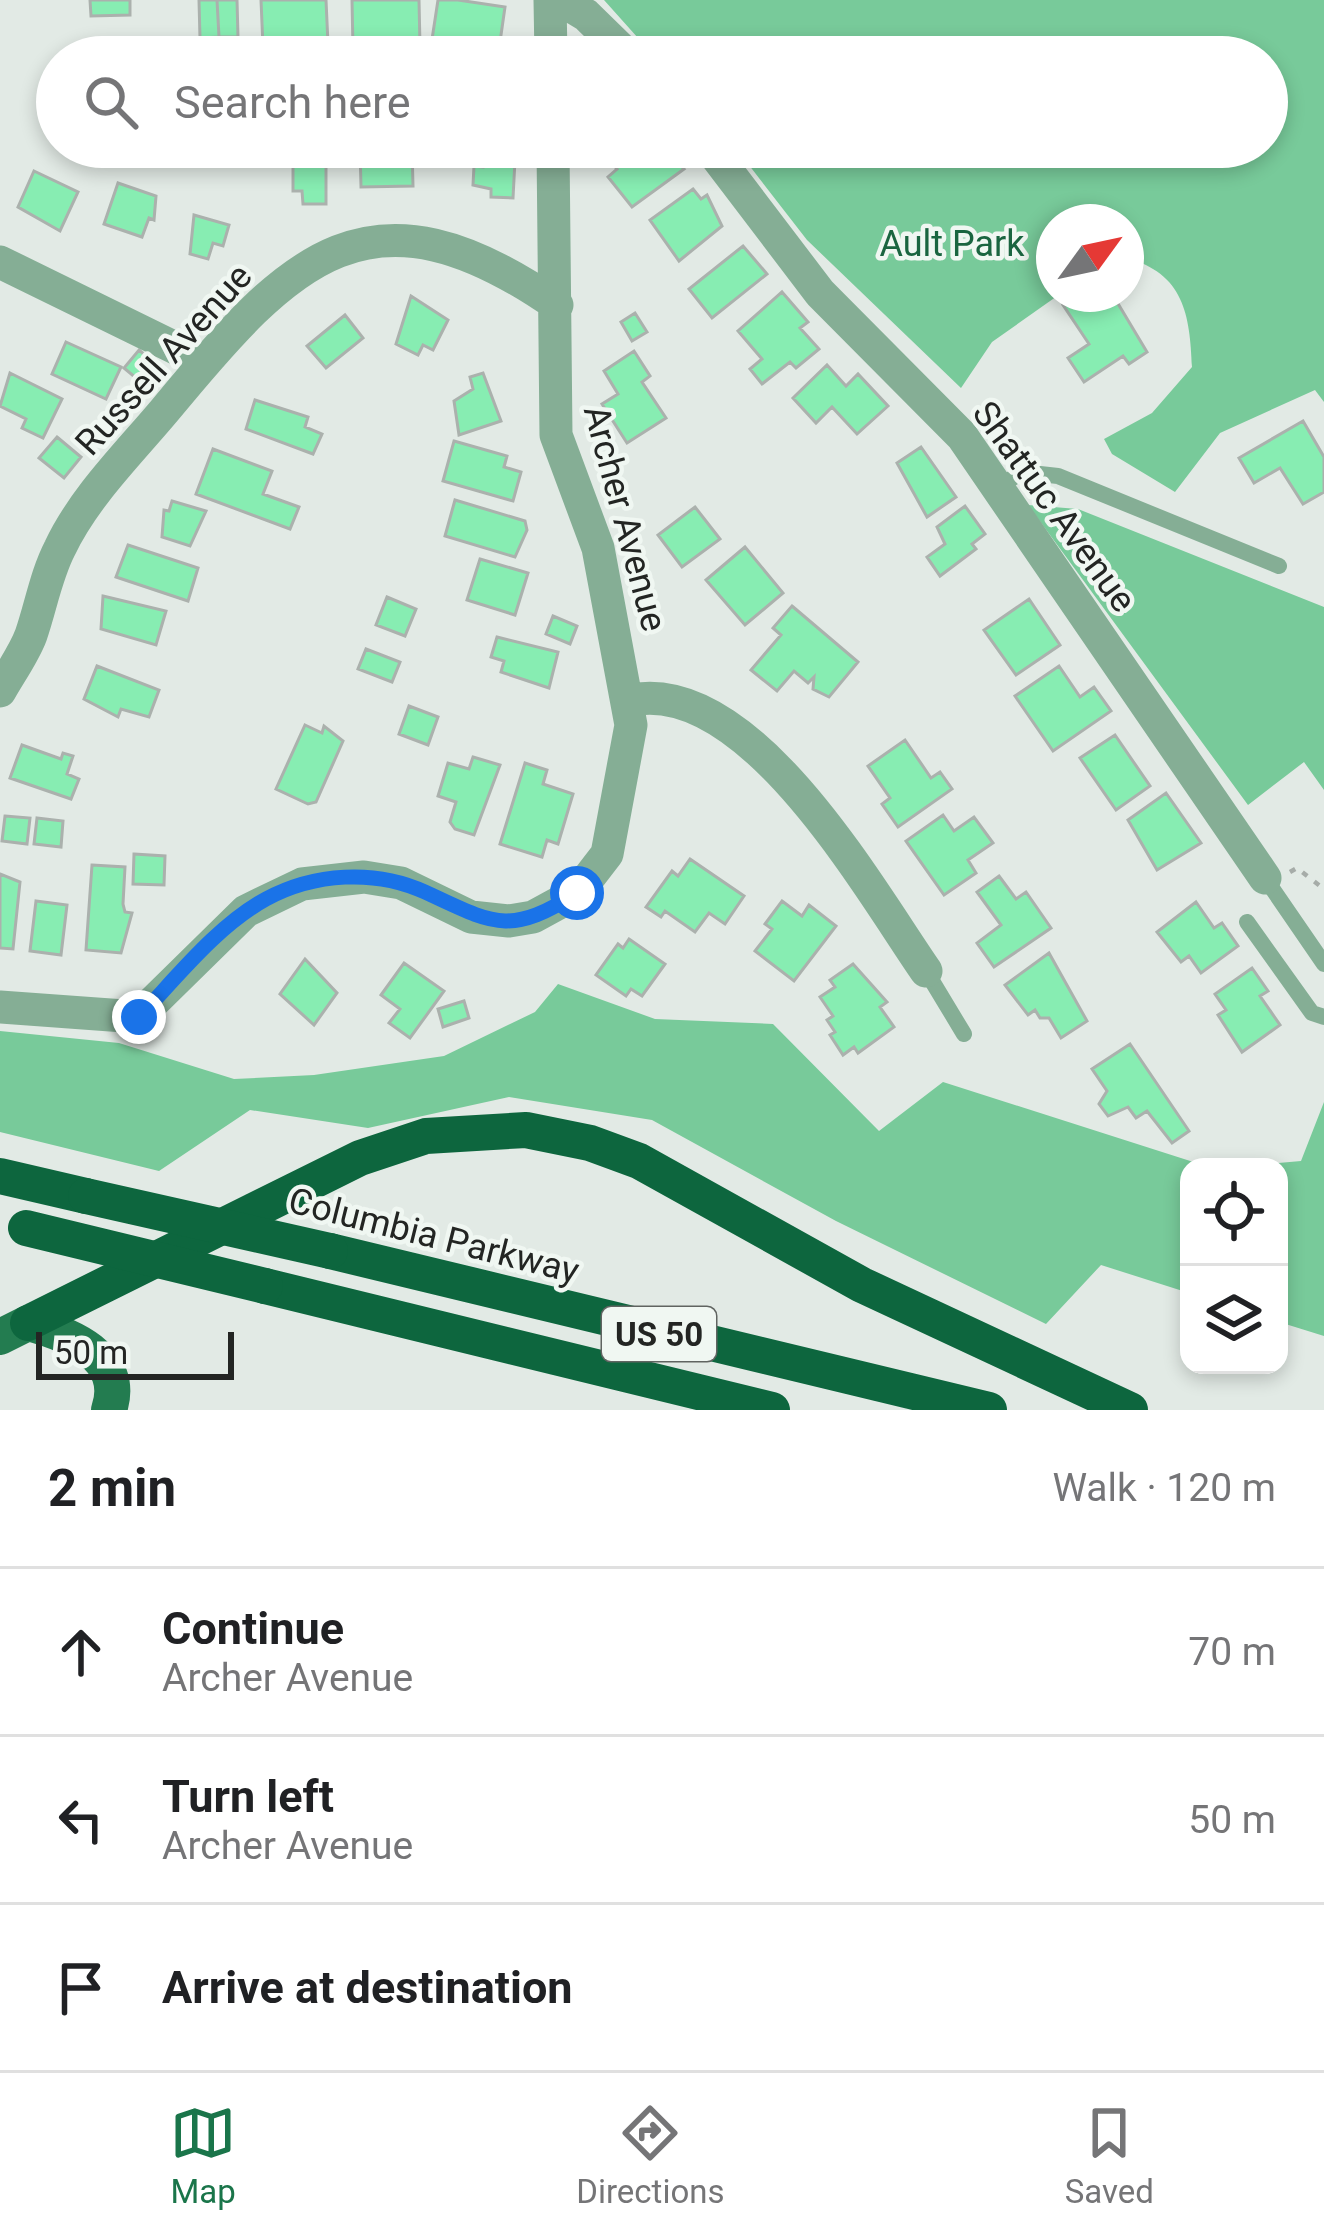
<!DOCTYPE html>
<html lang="en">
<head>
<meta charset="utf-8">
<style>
	:root { --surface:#fff; --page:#f6f6f6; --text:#202124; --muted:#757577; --line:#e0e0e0; --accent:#1a754a }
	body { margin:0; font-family:Roboto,sans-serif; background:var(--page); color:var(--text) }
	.controls { position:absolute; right:36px; bottom:36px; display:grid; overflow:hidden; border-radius:24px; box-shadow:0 6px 18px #0003 }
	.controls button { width:108px; height:108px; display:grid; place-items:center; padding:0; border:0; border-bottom:3px solid var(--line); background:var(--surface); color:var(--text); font:60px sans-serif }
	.compass { position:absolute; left:1036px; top:204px; width:108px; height:108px; border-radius:50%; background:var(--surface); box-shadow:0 6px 18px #0003; rotate:57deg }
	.scale { position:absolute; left:36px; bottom:30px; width:198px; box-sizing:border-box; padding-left:12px; border:6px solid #232523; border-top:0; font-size:33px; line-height:42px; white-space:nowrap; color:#232523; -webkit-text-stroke:9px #f0f7f2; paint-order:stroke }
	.stop { position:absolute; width:36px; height:36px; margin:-27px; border:9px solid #1a73e8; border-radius:50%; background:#fff }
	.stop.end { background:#1a73e8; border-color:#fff; box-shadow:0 3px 12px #0008 }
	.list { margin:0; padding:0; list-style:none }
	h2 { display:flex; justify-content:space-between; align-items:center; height:156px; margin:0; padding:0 48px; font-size:51px }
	h2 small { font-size:39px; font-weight:400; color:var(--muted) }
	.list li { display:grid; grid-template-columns:78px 1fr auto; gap:36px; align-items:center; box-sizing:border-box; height:168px; padding:0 48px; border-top:3px solid var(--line) }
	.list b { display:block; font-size:45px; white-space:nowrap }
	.list p { margin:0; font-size:39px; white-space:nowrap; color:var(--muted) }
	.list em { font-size:39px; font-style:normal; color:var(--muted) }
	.icon { flex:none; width:66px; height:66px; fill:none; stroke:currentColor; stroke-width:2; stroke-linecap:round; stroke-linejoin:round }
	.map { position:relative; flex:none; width:1324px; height:1410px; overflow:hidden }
	.search { position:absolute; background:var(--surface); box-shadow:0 6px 18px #0003; left:36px; right:36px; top:36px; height:132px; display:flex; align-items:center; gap:30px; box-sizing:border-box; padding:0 42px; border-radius:66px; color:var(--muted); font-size:45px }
	.sheet { height:660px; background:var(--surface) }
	nav { display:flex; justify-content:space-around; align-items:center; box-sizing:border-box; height:168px; border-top:3px solid var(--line); background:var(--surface); font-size:33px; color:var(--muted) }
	nav a { display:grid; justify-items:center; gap:6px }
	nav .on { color:var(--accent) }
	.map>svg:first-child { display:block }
	.green { fill:#78ca9a }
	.building { fill:#87edb2; stroke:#abb1ad; stroke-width:3 }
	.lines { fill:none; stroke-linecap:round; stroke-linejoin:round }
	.path { stroke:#a6aca8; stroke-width:4.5; stroke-dasharray:6 9; stroke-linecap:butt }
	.service { stroke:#85ae95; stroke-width:16 }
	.minor { stroke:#85ae95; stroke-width:33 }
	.primary { stroke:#237c50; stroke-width:36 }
	.motorway { stroke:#0d663e; stroke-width:36 }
	.motorway-bridge { stroke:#0d663e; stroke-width:36 }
	.route { stroke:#1a73e8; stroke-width:15 }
	.labels { text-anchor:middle; stroke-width:9; stroke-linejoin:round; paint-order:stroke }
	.shield { fill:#f0f7f2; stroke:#606461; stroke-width:3 }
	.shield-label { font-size:33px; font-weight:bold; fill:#232523 }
	.park-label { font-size:36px; fill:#1a6540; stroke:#f0f7f2 }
	.street-label { font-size:36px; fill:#232523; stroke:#f0f7f2 }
</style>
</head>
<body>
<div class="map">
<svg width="1324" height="1410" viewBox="0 0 1324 1410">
	<rect width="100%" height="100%" fill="#e2eae5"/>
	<path class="green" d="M604 0H1324V402L1315 390 1220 433 1175 492 1112 454 1104 439 1152 413 1192 367C1190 315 1184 273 1126 258V222H1054V294H1060L992 342 961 388 807 240 735 147H1267V57H655Z
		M1028 505 1078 509 1324 607V790L1304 762 1248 805Z
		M558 984 655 1019 773 1024 879 1131 943 1082 1209 1167H1189V1293L1101 1265 1046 1324 836 1221 652 1120 509 1097 368 1128 250 1110 159 1171 0 1132V1031L119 1043 234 1079 314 1075 444 1056 535 1012Z
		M1324 1102V1336L1279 1322V1167H1236L1301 1161Z"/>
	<path class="building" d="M90 0H130V15L91 16Z
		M199 0H217L219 37 200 38Z
		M217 0H237L238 37H219Z
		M261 0H326L328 44H313V54L279 55V46L263 47Z
		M352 0H419L420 46 404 47V54L371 55V47L353 48Z
		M458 0 505 7 498 56 447 55 449 48 431 46 438 0Z
		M293 147 326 148V204H303L302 191H293Z
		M412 147 413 186 361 187 360 149Z
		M484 147H529L528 160H515L513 198 491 197V189L473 185 474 166 483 167Z
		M616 147H661L684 169 632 207 608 177 617 169 612 163 619 158Z
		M34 171 78 192 60 231 18 207Z
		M118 183 156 196 154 220 149 218 142 237 104 224Z
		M693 189 701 199 707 195 722 226 679 261 650 220Z
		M194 215 229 225 223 246 213 243 208 259 190 254Z
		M743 246 767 274 712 318 689 289Z
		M782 292 808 322 800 328 819 349 796 368 790 362 762 384 750 369 762 359 738 331Z
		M1081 294 1114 297 1147 352 1129 364 1123 356 1084 382 1068 358 1089 344 1063 305Z
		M411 296 448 320 433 350 423 345 418 355 396 344Z
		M635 313 647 332 632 341 621 322Z
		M345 315 363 338 326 368 307 346Z
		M66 342 121 367 106 399 52 374Z
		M139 350 158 366 143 384 124 368Z
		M634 351 650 376 642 382 666 418 627 443 602 404 618 394 604 371Z
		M827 365 846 386 858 374 888 406 857 434 832 407 816 423 793 398Z
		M10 373 62 399 43 438 22 428 26 419 0 406Z
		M483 373 501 421 459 435 454 401 473 389 470 377Z
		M255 400 308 417 305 427 322 434 313 454 246 429Z
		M1303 421 1324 457V492L1303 504 1280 468 1254 483 1239 458Z
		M57 437 81 457 64 478 39 458Z
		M454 441 507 456 504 467 521 472 513 501 443 481Z
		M921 447 956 497 927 517 897 463Z
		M213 449 272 471 263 494 299 507 290 529 196 494Z
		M455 500 525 521 527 530 515 557 445 536Z
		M172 501 206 511 190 546 162 537 164 510 169 511Z
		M965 506 985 534 972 544 976 549 940 576 927 557 945 544 937 527Z
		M695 507 720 539 682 567 658 535Z
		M128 545 198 568 188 601 116 577Z
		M745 547 783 593 745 625 706 580Z
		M480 559 528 573 515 615 467 600Z
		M103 596 166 611 156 645 101 629Z
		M387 597 416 609 405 636 376 625Z
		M1029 599 1060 645 1016 675 984 630Z
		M792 606 858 662 829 697 813 689 814 677 808 683 794 671 777 691 751 670 781 635 773 628Z
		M553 616 577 626 570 644 546 634Z
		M497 637 558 652 549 688 501 672 504 661 491 657Z
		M366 649 400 662 392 682 358 669Z
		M97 666 159 690 149 717 121 709 118 717 84 699Z
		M1059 666 1080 697 1094 687 1111 711 1053 751 1015 696Z
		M409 706 438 717 428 745 399 734Z
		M305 725 322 733 324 726 343 741 316 802 308 804 276 789Z
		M1115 735 1150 786 1116 810 1080 758Z
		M905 740 931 778 940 772 952 789 898 827 882 804 890 798 868 766Z
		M22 745 61 759 63 753 73 756 67 774 79 779 71 799 10 778Z
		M473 757 500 765 474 835 455 829 450 822 456 802 438 796 448 763 469 769Z
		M525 763 547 770 543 784 573 794 558 844 547 840 542 857 500 844Z
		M1166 793 1201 843 1157 870 1128 820Z
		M943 815 954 831 974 817 993 843 968 860 976 873 944 895 906 841Z
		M5 816 30 818 27 844 2 841Z
		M37 818 63 821 61 847 34 844Z
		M134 854 165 856 164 885 133 884Z
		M690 859 744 896 725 924 709 913 695 932 665 911 661 917 646 907 672 871 678 876Z
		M92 865 125 867 123 904 125 912 132 913 121 953 86 950Z
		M0 874 20 882 13 949 0 948Z
		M999 876 1016 899 1026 892 1051 928 994 967 977 943 1001 925 977 892Z
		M36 901 67 905 61 955 30 951Z
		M782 901 802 916 809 905 836 926 794 981 755 951 772 929 765 924Z
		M1196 902 1214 928 1222 923 1238 946 1201 973 1189 956 1181 962 1157 932Z
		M629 939 665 964 642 996 631 989 626 996 596 975 618 944 623 948Z
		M1049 953 1087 1021 1061 1038 1049 1018H1040L1035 1010 1028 1015 1005 985Z
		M305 959 337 993 314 1025 280 994Z
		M404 963 444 991 410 1038 389 1023 400 1009 381 995Z
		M853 964 887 1002 880 1007 894 1027 858 1053 854 1047 843 1055 830 1035 835 1032 827 1020 833 1016 820 997 835 987 830 980Z
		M1252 968 1268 991 1260 996 1280 1025 1242 1052 1218 1015 1226 1010 1215 994Z
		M464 1001 469 1018 443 1027 438 1009Z
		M1130 1044 1189 1131 1172 1143 1147 1111 1136 1118 1128 1107 1108 1116 1099 1104 1107 1091 1092 1069Z"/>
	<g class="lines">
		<path class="path" d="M1290 872 1297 868 1324 889"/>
		<path class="service" d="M997 488 1022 472 1058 476 1279 566
			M1265 878 1324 964
			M1247 922 1312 1013 1324 1017
			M926 971 964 1034"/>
		<path class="minor" d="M550 0 551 57
			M561 0 586 15 629 57
			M709 147 820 293 962 436 1265 878
			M0 262 204 362
			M0 691C10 673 24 654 31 635 41 606 46 575 60 548 84 497 129 453 165 410 291 257 370 175 557 305
			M627 701C747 671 869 889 926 971
			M0 1007 138 1017 246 911 302 884 364 877 401 883 471 917 509 921 533 917 577 893 607 854 631 725 598 548 556 435 553 147"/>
		<path class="primary" d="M0 1337 28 1323C68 1334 127 1356 109 1410"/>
		<path class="motorway" d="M0 1176 86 1196
			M330 1251 989 1410
			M265 1286 772 1410
			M28 1323 360 1158 426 1136 526 1130 590 1143 639 1161 862 1285 1130 1410"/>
		<path class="motorway-bridge" d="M86 1196 330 1251
			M26 1228 265 1286"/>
	</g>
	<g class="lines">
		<path class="route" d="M139 1017C177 977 217 926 266 899 314 873 375 869 425 892 492 923 509 937 577 893"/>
	</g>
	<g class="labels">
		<rect class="shield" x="602" y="1307" width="114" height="54" rx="9"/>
		<g class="shield-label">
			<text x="659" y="1346">US 50</text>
		</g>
		<g class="park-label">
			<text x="952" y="256">Ault Park</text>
		</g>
		<g class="street-label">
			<text transform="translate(163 359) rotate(-48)" y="13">Russell Avenue</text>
			<text transform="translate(1055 506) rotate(54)" y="13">Shattuc Avenue</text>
			<text transform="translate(626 518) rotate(75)" y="13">Archer Avenue</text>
			<text transform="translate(434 1235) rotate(14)" y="13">Columbia Parkway</text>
		</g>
	</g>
</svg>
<div class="controls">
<button><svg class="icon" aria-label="locate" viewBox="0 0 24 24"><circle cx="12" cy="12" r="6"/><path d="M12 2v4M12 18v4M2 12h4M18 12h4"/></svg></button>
<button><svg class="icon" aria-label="layers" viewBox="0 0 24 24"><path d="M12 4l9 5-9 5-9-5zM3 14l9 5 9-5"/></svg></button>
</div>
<svg class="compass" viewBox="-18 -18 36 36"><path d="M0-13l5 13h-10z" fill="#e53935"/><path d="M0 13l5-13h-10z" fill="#757577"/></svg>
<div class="scale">50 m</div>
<div class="stop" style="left:577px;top:893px"></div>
<div class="stop end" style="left:139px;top:1017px"></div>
<div class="search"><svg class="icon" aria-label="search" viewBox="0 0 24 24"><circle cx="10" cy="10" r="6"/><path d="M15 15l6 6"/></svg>Search here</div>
</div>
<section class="sheet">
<h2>2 min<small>Walk · 120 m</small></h2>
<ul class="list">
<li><svg class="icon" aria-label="ahead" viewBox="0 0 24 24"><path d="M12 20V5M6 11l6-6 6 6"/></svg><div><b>Continue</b><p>Archer Avenue</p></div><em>70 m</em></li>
<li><svg class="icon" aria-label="left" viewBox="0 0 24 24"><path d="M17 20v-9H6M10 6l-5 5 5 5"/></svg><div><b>Turn left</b><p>Archer Avenue</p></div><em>50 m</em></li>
<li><svg class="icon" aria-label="arrive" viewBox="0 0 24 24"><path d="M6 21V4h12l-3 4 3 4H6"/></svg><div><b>Arrive at destination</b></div></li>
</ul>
</section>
<nav>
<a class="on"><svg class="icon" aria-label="map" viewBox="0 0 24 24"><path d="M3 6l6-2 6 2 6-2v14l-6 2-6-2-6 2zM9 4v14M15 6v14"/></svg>Map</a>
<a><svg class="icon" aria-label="directions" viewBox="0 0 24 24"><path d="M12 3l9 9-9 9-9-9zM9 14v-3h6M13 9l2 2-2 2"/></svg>Directions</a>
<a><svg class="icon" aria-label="saved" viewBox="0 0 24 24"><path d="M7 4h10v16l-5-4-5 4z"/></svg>Saved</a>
</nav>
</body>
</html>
